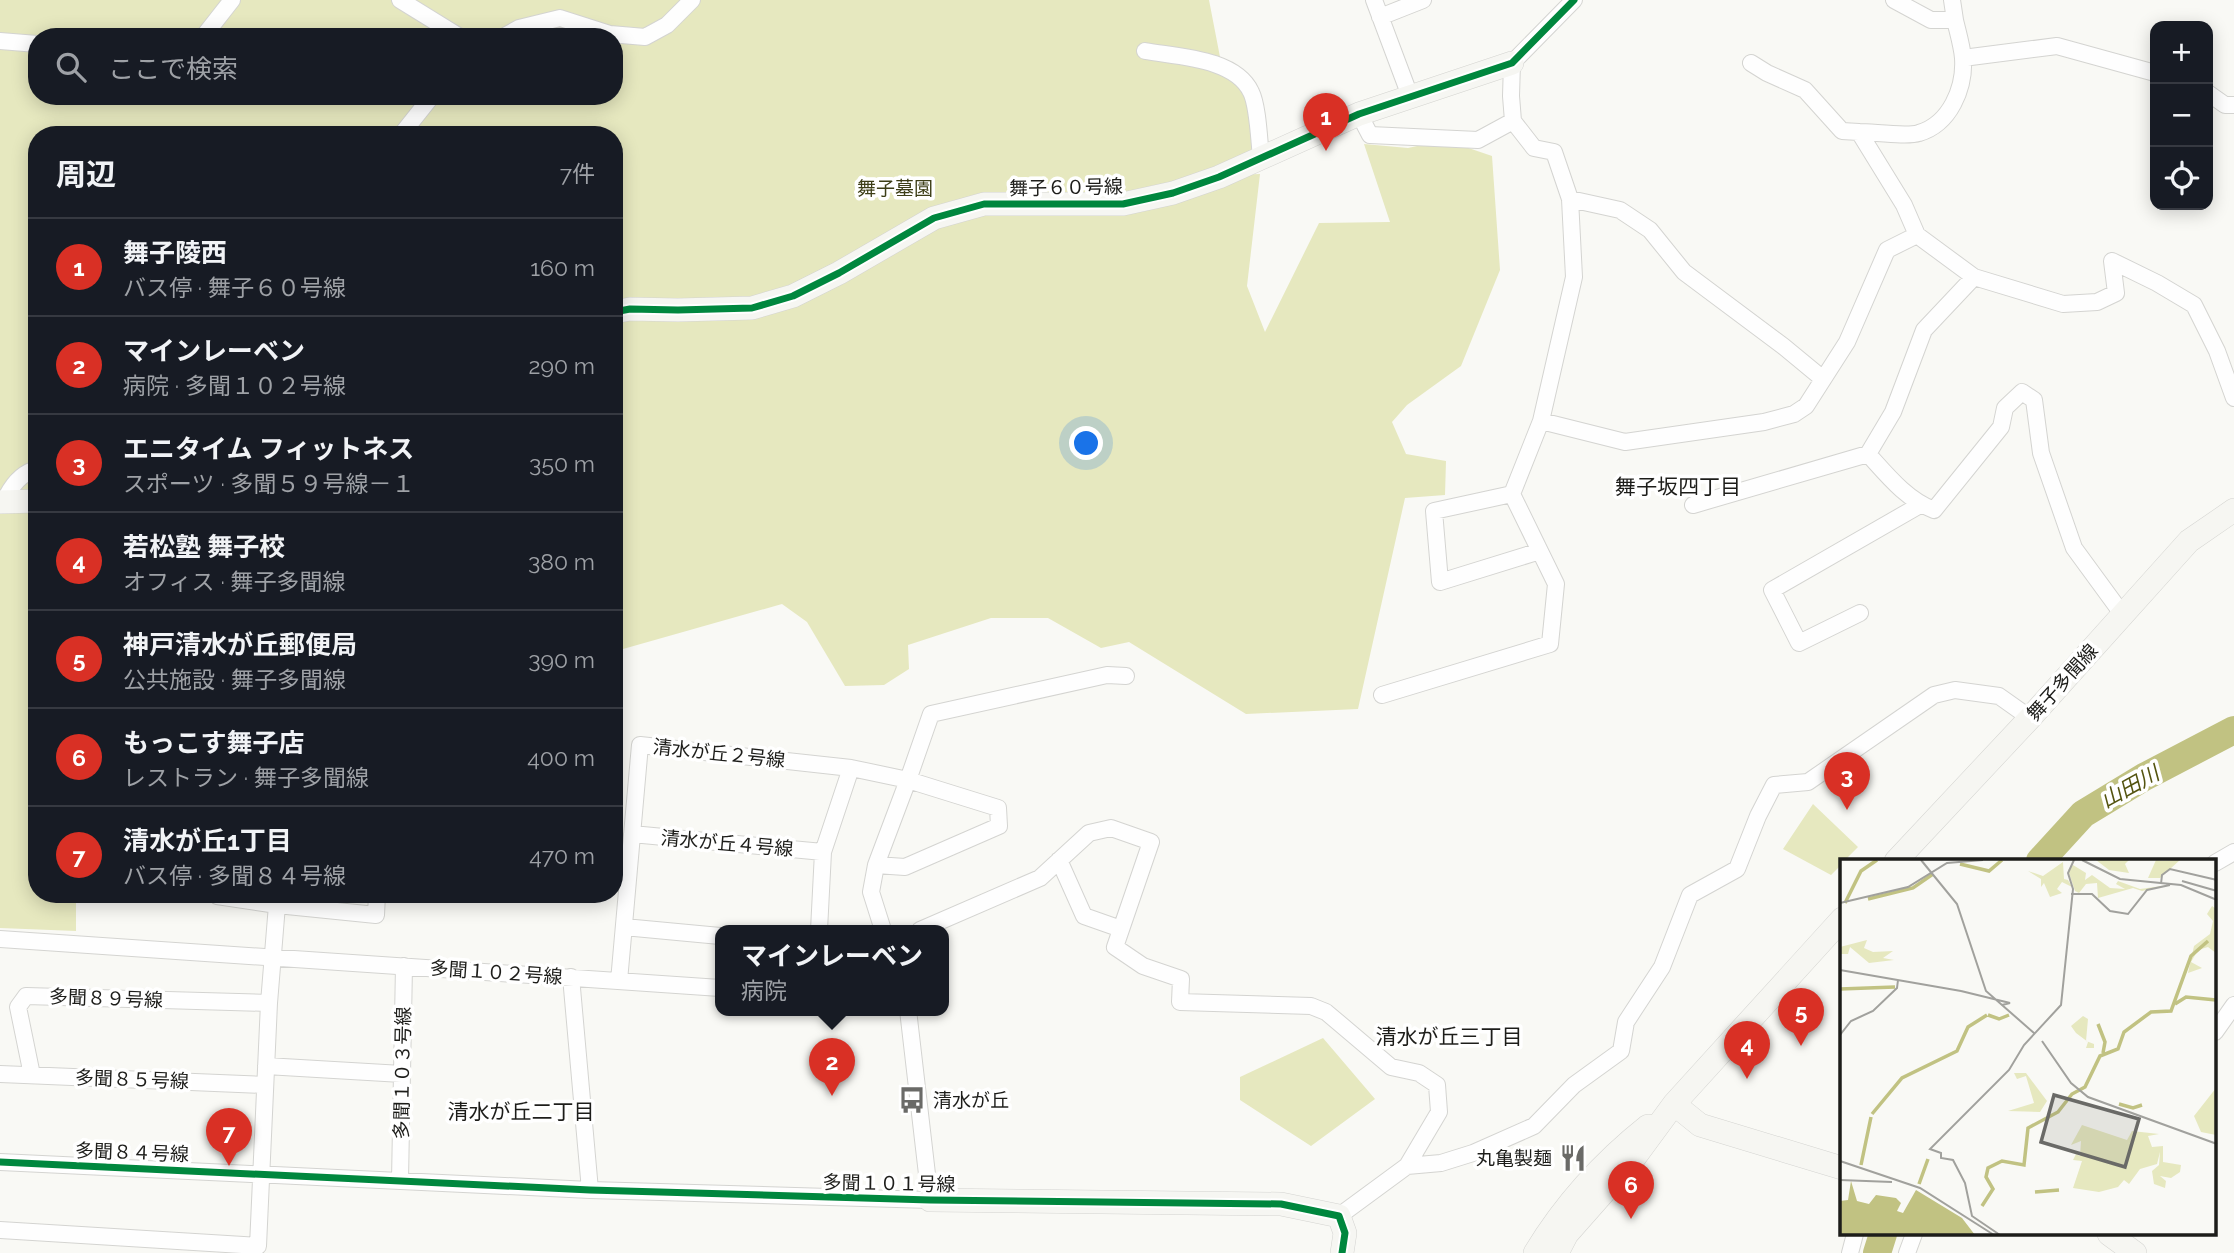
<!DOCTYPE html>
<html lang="ja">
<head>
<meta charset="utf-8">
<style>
	:root { --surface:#171b24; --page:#20242c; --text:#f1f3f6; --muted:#9ea1a6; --line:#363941; --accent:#d93025 }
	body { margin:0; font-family:Raleway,"Noto Sans JP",sans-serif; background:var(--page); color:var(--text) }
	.controls { position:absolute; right:21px; top:21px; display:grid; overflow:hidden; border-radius:14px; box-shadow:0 4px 18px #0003 }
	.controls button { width:63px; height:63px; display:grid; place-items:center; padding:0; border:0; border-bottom:2px solid var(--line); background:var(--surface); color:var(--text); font:35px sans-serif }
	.you { position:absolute; left:1087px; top:444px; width:24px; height:24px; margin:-18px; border:5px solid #fff; border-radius:50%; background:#1a73e8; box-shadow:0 0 0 10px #1a73e833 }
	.badge { display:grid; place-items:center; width:46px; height:46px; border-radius:50%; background:var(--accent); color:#fff; font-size:23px; font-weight:700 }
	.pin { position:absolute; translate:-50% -58px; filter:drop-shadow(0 2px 4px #0008) }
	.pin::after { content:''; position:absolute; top:37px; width:24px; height:21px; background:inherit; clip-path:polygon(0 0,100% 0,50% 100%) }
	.popup { position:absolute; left:715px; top:925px; width:234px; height:91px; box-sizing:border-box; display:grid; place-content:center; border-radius:14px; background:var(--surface); filter:drop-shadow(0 2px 5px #0005); font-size:23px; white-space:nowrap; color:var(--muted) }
	.popup b { font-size:26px; color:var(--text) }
	.popup::after { content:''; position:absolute; left:50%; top:100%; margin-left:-14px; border:14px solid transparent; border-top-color:var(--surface) }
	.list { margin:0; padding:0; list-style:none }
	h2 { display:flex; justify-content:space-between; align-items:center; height:91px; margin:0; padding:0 28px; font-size:30px }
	h2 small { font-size:23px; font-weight:400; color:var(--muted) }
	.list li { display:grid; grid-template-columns:46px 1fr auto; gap:21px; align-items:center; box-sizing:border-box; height:98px; padding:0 28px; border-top:2px solid var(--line) }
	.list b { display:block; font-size:26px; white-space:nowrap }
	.list p { margin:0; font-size:23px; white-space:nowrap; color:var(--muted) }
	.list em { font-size:23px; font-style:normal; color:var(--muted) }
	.icon { flex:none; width:38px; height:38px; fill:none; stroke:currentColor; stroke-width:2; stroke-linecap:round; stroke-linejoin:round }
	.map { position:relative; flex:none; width:2234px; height:1253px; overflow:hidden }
	.search { position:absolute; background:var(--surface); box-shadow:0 4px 18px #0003; left:28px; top:28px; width:595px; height:77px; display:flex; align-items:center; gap:18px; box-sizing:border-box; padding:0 24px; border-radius:28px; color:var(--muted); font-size:26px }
	.panel { position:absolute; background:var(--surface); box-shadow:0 4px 18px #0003; left:28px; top:126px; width:595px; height:777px; border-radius:28px }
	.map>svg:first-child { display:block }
	.green { fill:#e6e8bf; fill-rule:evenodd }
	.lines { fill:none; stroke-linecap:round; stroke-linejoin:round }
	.river { stroke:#c1c282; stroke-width:28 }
	.street-casing { stroke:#d4d4d1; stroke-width:18 }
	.secondary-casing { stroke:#d4d4d1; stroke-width:24 }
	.street { stroke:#fefefe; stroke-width:16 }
	.secondary { stroke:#f6f6f2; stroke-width:23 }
	.cycleway-casing { stroke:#fff; stroke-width:11 }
	.cycleway { stroke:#00873e; stroke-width:7 }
	.labels { text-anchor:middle; stroke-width:7; stroke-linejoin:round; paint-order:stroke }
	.street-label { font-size:19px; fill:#1d1d1a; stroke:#fff }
	.park-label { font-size:19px; fill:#3d3e17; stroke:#fff }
	.poi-label { font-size:19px; fill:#1d1d1a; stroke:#fff; text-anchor:start }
	.neighbourhood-label { font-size:21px; fill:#1d1d1a; stroke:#fff }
	.water-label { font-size:21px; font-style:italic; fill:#545410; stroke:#fff }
	.inset-river { fill:none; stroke:#c1c282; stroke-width:3.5 }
	.inset-road { fill:none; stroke:#a1a19d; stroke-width:2 }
	.view { fill:#6a6a67; fill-opacity:0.15; stroke:#6a6a67; stroke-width:3.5 }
	.inset-edge { fill:none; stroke:#1d1d1a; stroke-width:3.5 }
</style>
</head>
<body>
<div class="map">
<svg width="2234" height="1253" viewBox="0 0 2234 1253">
	<rect width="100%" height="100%" fill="#f9f9f5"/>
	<path class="green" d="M0 0H1209L1220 57 1247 92 1254 154 1234 175 1260 174 1247 286 1265 332 1319 223 1390 222 1364 144 1408 148 1445 140 1492 156 1500 270 1461 366 1407 405 1392 422 1406 454 1446 461 1445 495 1405 498 1358 709 1246 714 1129 642 1101 648 1048 618H991L908 645 909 669 884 685 845 686 807 622 782 604 616 651 614 667V135H37V894H76V931L0 928ZM37 37H614V96H37Z
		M1813 804 1858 847 1844 861H1842V864L1831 875 1783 849Z
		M1323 1038 1375 1099 1311 1146 1240 1100V1077Z"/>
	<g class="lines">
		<path class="river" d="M2040 861 2083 814 2144 777 2234 730
			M1877 1253 1883 1234"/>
		<defs>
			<path id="street" d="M400 0 460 37
				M1374 0 1410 96
				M1894 0 1931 20H1955L1952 0
				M1380 17 1423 0
				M1955 20C1958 33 1962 46 1963 58 1965 88 1950 124 1919 133 1907 137 1873 132 1859 132L1904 205 1917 235 1974 277 2063 304 2097 302 2116 293 2112 261 2157 283 2194 305 2217 351 2234 398
				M203 37 232 0
				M503 37 519 28 560 18 610 34 645 37 667 25 692 0
				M0 41 37 44
				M1145 51C1178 57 1235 58 1251 92 1258 106 1259 140 1261 157
				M1963 58 2057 46 2155 73
				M1751 63 1767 73 1805 90 1842 131 1859 132
				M2208 93 2225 105H2234
				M1359 114 1370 135 1478 140 1513 121
				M1513 121 1534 148 1554 152 1570 199 1620 210 1650 230 1684 272 1783 346 1823 379
				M1513 121 1511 96 1512 63 1574 0
				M401 135 432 96
				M1541 421 1625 442 1764 422 1794 414 1806 406 1847 342 1887 250 1917 235
				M1868 454C1887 475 1907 500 1934 510L2001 427 2005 408 2022 392 2034 400 2041 453 2074 548 2123 615
				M1512 494 1434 511 1440 582 1540 551
				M4 502C10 488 20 473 37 469
				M1693 505 1868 454 1893 412 1924 330 1974 277
				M1860 613 1799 643 1772 590 1920 505
				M1382 695 1550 644 1556 584 1512 494 1541 421 1574 277 1570 199
				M632 834 823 852
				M1059 860 1084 916 1121 929
				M2215 863 2234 852
				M876 865 905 867 999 826 998 808 908 780 876 865 871 892 883 930
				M277 905 376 915 377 894
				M624 927 720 936
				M819 930 823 852 851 768
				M920 930 1040 878 1089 833 1111 828 1151 842 1115 947 1143 966 1181 979 1180 1002 1311 1006 1326 1012 1391 1067 1419 1073 1437 1085 1439 1112 1407 1166
				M0 939 720 988
				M571 977 590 1190
				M619 981 640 745 851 768 908 780 931 714 1107 675 1126 676
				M2215 1032 2234 1005
				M266 1066 402 1074
				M0 1074 265 1085
				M32 1075 18 1007 26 996 269 1003
				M0 1162 590 1190 930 1200 908 1010
				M400 1180 404 966
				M1339 1216 1407 1166 1441 1163 1473 1153 1534 1126 1574 1085 1621 1051 1626 1022 1662 967 1690 895 1737 869 1758 816 1774 785 1808 782 1934 695 1955 690 1999 696 2030 718
				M0 1230 258 1246 269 1003 277 905 217 896V894
				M1850 1253 1855 1234
				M1907 1253 1914 1234"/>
			<path id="secondary" d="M614 312 630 309 678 310 752 308 793 296 839 273 934 218 984 204H1123L1173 193 1219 177 1359 114 1512 63
				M0 502 37 501
				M1896 861 2030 718 2189 541 2234 510
				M1674 1104 1700 1125 1842 1168
				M930 1200 1281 1204 1339 1216 1345 1233 1342 1253
				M2109 1234 2135 1253
				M1535 1253C1564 1205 1604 1161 1648 1126
				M1557 1253 1567 1234 1635 1157 1674 1104 1842 919"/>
		</defs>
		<use href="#street" class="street-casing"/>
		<use href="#secondary" class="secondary-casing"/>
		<use href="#street" class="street"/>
		<use href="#secondary" class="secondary"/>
		<defs>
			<path id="cycleway" d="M614 312 630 309 678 310 752 308 793 296 839 273 934 218 984 204H1123L1173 193 1219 177 1359 114 1512 63 1574 0
				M0 1162 590 1190 930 1200 1281 1204 1339 1216 1345 1233 1342 1253"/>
		</defs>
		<use href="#cycleway" class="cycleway-casing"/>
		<use href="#cycleway" class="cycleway"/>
	</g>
	<defs>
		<symbol id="bus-bare" viewBox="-9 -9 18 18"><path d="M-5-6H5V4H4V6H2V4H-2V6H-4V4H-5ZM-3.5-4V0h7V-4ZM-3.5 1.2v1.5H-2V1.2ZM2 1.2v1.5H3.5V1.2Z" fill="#6a6a67" stroke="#fff" stroke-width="2.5" paint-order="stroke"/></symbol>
		<symbol id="restaurant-bare" viewBox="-9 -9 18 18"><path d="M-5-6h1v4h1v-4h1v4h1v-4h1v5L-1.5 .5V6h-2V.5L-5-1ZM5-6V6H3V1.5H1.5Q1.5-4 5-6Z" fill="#6a6a67" stroke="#fff" stroke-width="2.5" paint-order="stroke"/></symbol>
	</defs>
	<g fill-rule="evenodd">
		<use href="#bus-bare" x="893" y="1081" width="38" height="38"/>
		<use href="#restaurant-bare" x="1554" y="1139" width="38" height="38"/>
	</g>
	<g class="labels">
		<g class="street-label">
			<text transform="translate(1066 187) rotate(-1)" y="7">舞子６０号線</text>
			<text transform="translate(2062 682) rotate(-48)" y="7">舞子多聞線</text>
			<text transform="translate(719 753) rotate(6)" y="7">清水が丘２号線</text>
			<text transform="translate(727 843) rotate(5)" y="7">清水が丘４号線</text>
			<text transform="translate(496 972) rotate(4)" y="7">多聞１０２号線</text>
			<text transform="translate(106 998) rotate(2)" y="7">多聞８９号線</text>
			<text transform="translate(402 1073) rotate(-89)" y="7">多聞１０３号線</text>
			<text transform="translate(132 1079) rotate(2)" y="7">多聞８５号線</text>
			<text transform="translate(132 1152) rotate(2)" y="7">多聞８４号線</text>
			<text transform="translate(889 1183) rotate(1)" y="7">多聞１０１号線</text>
		</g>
		<g class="park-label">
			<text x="895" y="195">舞子墓園</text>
		</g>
		<g class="poi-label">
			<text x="933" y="1107">清水が丘</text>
			<text x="1552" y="1165" text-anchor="end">丸亀製麺</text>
		</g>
		<g class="neighbourhood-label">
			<text x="1678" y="494">舞子坂四丁目</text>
			<text x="1449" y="1044">清水が丘三丁目</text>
			<text x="521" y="1119">清水が丘二丁目</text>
		</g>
		<g class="water-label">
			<text transform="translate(2130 787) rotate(-29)" y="7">山田川</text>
		</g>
	</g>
	<g transform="translate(1840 859)">
		<rect width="376" height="376" fill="#f9f9f5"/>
		<path d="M256 1H289L285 5 289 14 269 11ZM316 1 322 2 340 1 320 19H308ZM223 3 224 20 228 21 232 28 222 23 217 30 222 34 210 38 204 24 201 28V20L188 12 203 17ZM233 6 246 14 245 21 252 16 270 29 285 30 276 25 278 22 300 30 329 26 302 32 293 29 258 39 257 24 246 25 239 34 235 32 228 11ZM372 47 376 50V94L368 88 358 91 351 103 362 109 348 114 354 87 370 75 373 62 367 55ZM27 81 24 89 33 93 53 92 43 99 54 101 29 104 10 88 8 95H0V88ZM243 157 248 160 246 182 254 185V189H246L248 183 236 174 231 167ZM174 214H186L207 242 200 253 168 252 194 244 186 217 177 220ZM376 229V276L361 273 354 257ZM242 266 287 281 292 272 319 275 308 277 312 288 323 287V303L341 306 340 313 331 319 320 317 326 322 325 329 314 325 312 312 319 306 320 293 317 305 300 310 289 325 284 321 278 328 259 333 233 329 242 302 233 301 236 295 240 297 241 282 231 286Z" fill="#e6e8bf"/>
		<path d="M11 322 17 342 29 345 36 336 56 339 61 344 57 352 63 354 76 331 122 359 135 376H0V342L8 341Z" fill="#c1c282"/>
		<path class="inset-river" d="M120 5 149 12 162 1M28 40 73 29 93 15M5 44 21 12 37 1M0 130 55 128M335 145 346 138 376 141M148 156 159 160 169 156M258 165 265 183 263 194M279 245 293 249 302 246M32 255 62 219 117 192 128 168 147 156M21 306 31 258M79 325 88 300M195 333 219 331M142 347 153 330 146 318 148 309 162 302 184 306 188 269 218 253 232 235 245 228 260 197 278 190 284 173 311 153 331 152 351 97 368 82"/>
		<path class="inset-road" d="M81 1 117 45 146 132 194 174M242 1 280 20 341 26 377 41M342 22 377 32M321 25 322 16 330 10 377 21M231 35H252L270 52 288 55 307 31 330 26M0 44 68 28 107 4 143 1M0 111 121 132M121 132 170 144 162 146M0 176 11 162 33 152 57 129 58 121M202 182 231 224 248 238 377 285M0 302 80 329 154 376M0 321 52 323M160 376 132 357 125 324 113 301 101 299V294L90 290 169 211 184 186 221 146 233 30 228 14 234 1"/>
		<path class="view" d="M214 236 299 260 285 308 201 283Z"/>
		<rect width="376" height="376" class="inset-edge"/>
	</g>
</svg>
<div class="controls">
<button>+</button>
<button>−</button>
<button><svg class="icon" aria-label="locate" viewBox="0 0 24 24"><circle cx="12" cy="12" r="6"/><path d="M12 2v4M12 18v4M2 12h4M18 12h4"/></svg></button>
</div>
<div class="you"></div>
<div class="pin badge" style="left:1326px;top:151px">1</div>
<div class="pin badge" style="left:832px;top:1096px">2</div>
<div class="popup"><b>マインレーベン</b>病院</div>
<div class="pin badge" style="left:1847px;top:810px">3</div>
<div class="pin badge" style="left:1747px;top:1079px">4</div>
<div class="pin badge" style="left:1801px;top:1046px">5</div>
<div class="pin badge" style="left:1631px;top:1219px">6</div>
<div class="pin badge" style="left:229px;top:1166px">7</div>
<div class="search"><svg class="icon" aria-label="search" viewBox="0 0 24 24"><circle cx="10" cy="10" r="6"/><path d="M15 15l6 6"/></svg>ここで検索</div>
<section class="panel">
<h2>周辺<small>7件</small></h2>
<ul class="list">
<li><span class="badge">1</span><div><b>舞子陵西</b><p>バス停 · 舞子６０号線</p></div><em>160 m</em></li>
<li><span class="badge">2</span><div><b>マインレーベン</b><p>病院 · 多聞１０２号線</p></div><em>290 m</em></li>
<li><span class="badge">3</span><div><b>エニタイム フィットネス</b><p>スポーツ · 多聞５９号線－１</p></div><em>350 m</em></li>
<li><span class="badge">4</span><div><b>若松塾 舞子校</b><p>オフィス · 舞子多聞線</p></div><em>380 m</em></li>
<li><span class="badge">5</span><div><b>神戸清水が丘郵便局</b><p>公共施設 · 舞子多聞線</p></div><em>390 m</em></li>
<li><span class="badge">6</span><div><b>もっこす舞子店</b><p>レストラン · 舞子多聞線</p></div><em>400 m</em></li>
<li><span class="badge">7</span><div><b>清水が丘1丁目</b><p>バス停 · 多聞８４号線</p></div><em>470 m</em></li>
</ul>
</section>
</div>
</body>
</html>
